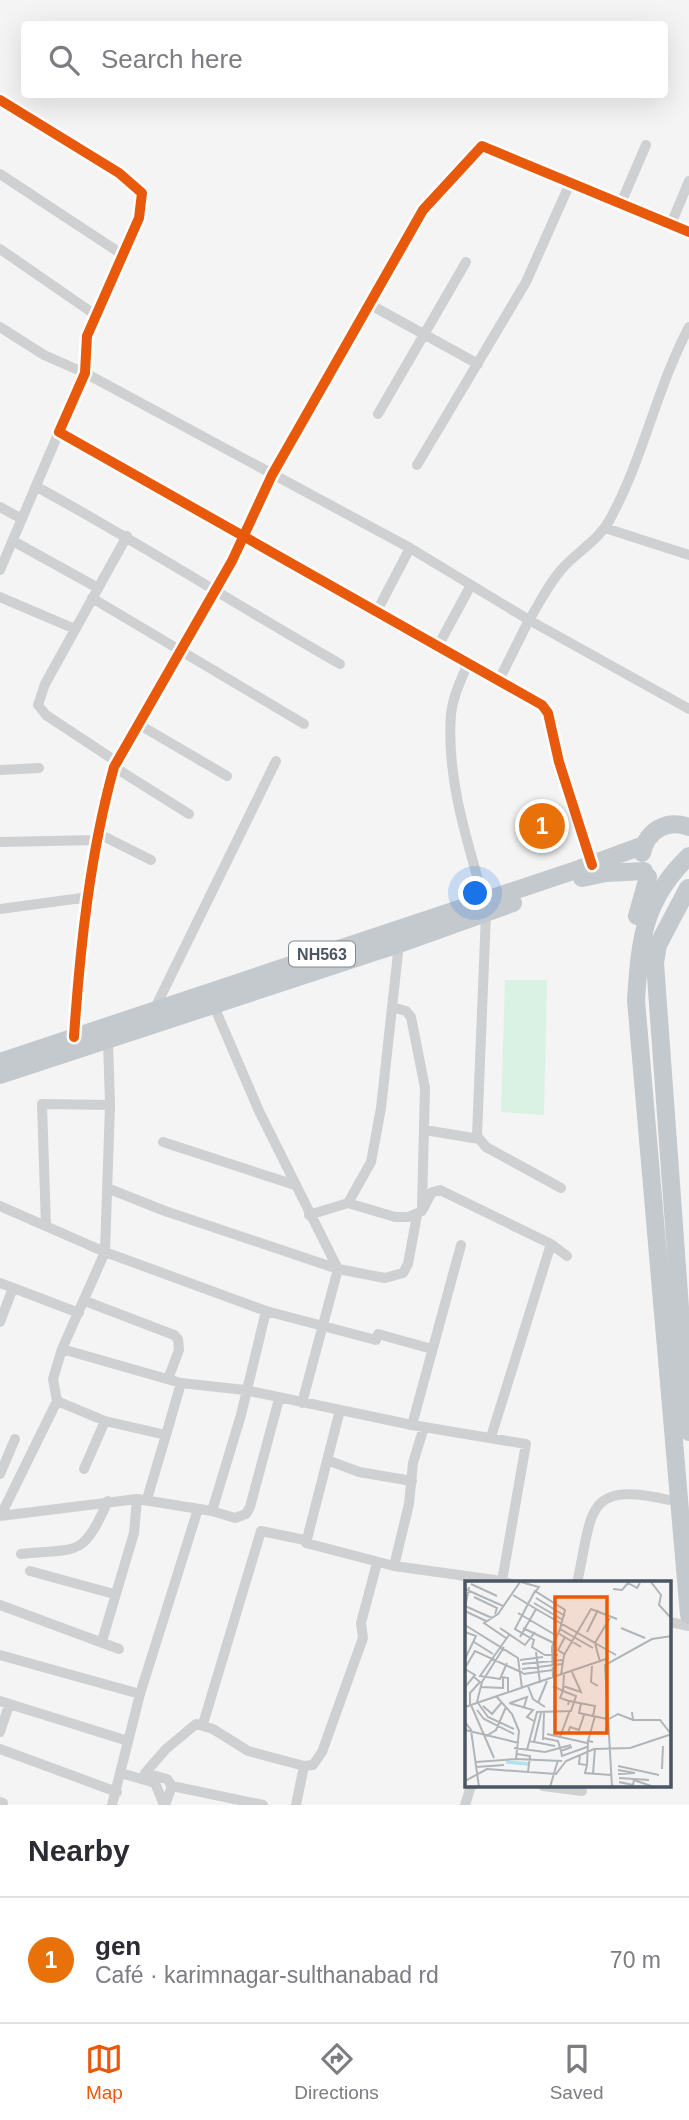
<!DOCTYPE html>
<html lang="en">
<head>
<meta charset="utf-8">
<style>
	:root { --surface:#fff; --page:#f2f2f3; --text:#2b2b33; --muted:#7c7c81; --line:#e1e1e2; --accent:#ea580c }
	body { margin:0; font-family:Arial,sans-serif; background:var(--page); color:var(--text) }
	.you { position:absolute; left:476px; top:894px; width:24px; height:24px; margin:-18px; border:5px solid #fff; border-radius:50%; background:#1a73e8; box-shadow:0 0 0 10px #1a73e833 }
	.badge { display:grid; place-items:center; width:46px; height:46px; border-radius:50%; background:var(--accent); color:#fff; font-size:23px; font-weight:700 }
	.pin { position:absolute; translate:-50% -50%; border:4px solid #fff; box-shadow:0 2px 7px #0006 }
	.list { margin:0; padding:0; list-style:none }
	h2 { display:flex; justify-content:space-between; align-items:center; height:91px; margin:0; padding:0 28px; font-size:30px }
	h2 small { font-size:23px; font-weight:400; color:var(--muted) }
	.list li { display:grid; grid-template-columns:46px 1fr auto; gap:21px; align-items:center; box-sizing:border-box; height:126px; padding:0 28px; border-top:2px solid var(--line) }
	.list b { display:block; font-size:26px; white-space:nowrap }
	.list p { margin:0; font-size:23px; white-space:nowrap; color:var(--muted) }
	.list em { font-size:23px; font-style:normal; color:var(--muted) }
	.icon { flex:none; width:38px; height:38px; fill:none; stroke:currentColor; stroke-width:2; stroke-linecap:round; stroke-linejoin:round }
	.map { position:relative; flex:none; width:689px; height:1805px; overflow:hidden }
	.search { position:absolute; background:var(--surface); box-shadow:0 7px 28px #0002; left:21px; right:21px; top:21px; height:77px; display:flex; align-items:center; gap:18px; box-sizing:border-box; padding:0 24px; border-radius:7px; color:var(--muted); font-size:26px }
	.sheet { height:217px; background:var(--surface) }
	nav { display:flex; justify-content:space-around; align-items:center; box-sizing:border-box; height:98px; border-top:2px solid var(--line); background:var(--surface); font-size:19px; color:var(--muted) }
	nav a { display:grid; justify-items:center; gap:4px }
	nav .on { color:var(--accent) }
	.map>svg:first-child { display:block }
	.green { fill:#d9f2e3 }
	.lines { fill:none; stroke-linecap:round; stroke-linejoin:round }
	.minor { stroke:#ced0d2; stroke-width:10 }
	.trunk { stroke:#c4c9cd; stroke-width:18 }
	.cycleway-casing { stroke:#fff; stroke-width:15 }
	.cycleway { stroke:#e8590c; stroke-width:10 }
	.labels { text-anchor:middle; stroke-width:5; stroke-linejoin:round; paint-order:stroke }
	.shield { fill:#fff; stroke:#808990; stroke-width:2 }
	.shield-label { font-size:16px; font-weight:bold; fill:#4a5661 }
	.inset-river { fill:none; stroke:#aee2f0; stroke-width:3.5 }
	.inset-road { fill:none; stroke:#b0b5b9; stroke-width:2 }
	.view { fill:#e8590c; fill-opacity:0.15; stroke:#e8590c; stroke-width:3.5 }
	.inset-edge { fill:none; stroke:#4a5661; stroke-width:3.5 }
</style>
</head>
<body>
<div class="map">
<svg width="689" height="1805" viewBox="0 0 689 1805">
	<rect width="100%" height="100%" fill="#f4f4f4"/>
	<path class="green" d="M505 980H547L544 1115 501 1112Z"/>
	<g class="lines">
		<path class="minor" d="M0 100 119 173 142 193 139 218 87 336 85 373 59 432 542 705 548 713 559 762 592 865
			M0 174 123 255
			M621 203 646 145
			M671 224 689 181
			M0 249 97 316
			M369 304 478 364
			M0 327 44 355 85 373 410 548 529 620 499 680
			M689 327C656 389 643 460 609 521 597 542 576 552 561 570 548 585 539 604 529 620L689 709
			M378 414 466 262
			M417 465 526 282 571 181
			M37 487C140 543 238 606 340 664
			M0 507 22 519
			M605 528 689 555
			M13 541 98 588
			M0 570 59 432
			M0 597 75 629
			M92 598 304 724
			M377 611 410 548
			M438 646 471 585
			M468 663C461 680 453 696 451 714 446 777 467 841 484 900
			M138 724 227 776
			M117 762 46 715 38 705 45 684 127 536
			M114 767 189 814
			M0 770 39 768
			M99 834 151 860
			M0 842 98 840
			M0 909 89 897
			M486 913 477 1136 486 1147 561 1188
			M392 1007 406 1011 411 1017 425 1088 422 1207
			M155 1008 276 761
			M74 1037C80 947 90 854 114 767L232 561 272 475 423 210 482 146 689 232
			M425 1130 479 1139
			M163 1142 295 1185
			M107 1188 165 1211 338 1269 259 1111 213 1004
			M348 1203 371 1162 381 1108 399 944
			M0 1206 105 1252 62 1349 181 1383
			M309 1215 348 1203 395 1217H408L422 1211 432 1192 440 1190 551 1244 567 1256
			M46 1226 42 1104 110 1105
			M0 1283 79 1313
			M85 1301 174 1335 178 1339 179 1350 168 1379
			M266 1311 376 1340
			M0 1322 13 1288
			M378 1334 432 1349
			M62 1349 53 1379 57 1401 105 1421
			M302 1403 338 1269 385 1278 403 1273 408 1264 417 1215
			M340 1410 306 1543 394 1566 502 1581
			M412 1425 461 1245
			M166 1435 181 1383 245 1390 412 1425 526 1444 502 1581 509 1583
			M491 1437 551 1244
			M327 1460 359 1472 412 1481
			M84 1469 105 1421 166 1435 147 1499
			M0 1474 15 1439
			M212 1511 235 1518 246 1514 250 1507 279 1399
			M1 1515 57 1401
			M0 1516 137 1499 212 1511 241 1415 266 1311 105 1252 110 1105 108 1040
			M21 1554C80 1548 82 1558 108 1501
			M394 1566 409 1504 413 1463 424 1427
			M30 1571 114 1594
			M577 1583C593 1513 583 1480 669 1500
			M0 1605 119 1649
			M670 1622 689 1626
			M102 1641 134 1533 137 1499
			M0 1655 140 1694
			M0 1701 128 1741
			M203 1724 261 1531 305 1540
			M0 1732 9 1705
			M0 1749 117 1792
			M121 1773 155 1783 164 1805
			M172 1786 263 1805
			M543 1786 582 1791
			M0 1802 3 1803
			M112 1805 140 1694 198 1509
			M165 1805 172 1786 167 1779 145 1773 166 1749 196 1724 213 1729 248 1751 304 1766 313 1765 322 1752 363 1638 361 1623 377 1563
			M296 1805 304 1766
			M465 1805 471 1786"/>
		<path class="trunk" d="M642 853C647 830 667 819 689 827
			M689 856C643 900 640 940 636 1000L689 1615
			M582 878 606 873 644 871
			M688 888 658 945 655 963 689 1432
			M637 916 648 877
			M0 1062 579 869 644 845
			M0 1075 399 944 513 903"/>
		<defs>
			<path id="cycleway" d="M0 100 119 173 142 193 139 218 87 336 85 373 59 432 542 705 548 713 559 762 592 865
				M74 1037C80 947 90 854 114 767L232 561 272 475 423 210 482 146 689 232"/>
		</defs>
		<use href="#cycleway" class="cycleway-casing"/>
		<use href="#cycleway" class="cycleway"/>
	</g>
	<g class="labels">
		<rect class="shield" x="289" y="941.5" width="66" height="25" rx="5"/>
		<g class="shield-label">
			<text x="322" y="960">NH563</text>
		</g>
	</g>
	<g transform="translate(465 1581)">
		<rect width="206" height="206" fill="#f4f4f4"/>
		<path class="inset-river" d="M41 181 64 183"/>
		<path class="inset-road" d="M56 1 74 6 71 10M186 1 196 14 194 24 207 38M6 3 32 15M0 8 38 25M148 8 157 9 163 2 172 7 175 2M48 14 71 28 55 56M9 16 32 27 30 33M71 17 100 35M69 22 98 39M63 23 70 10 100 29 95 48 128 67M63 23 50 48 69 59 67 66 80 74H93M0 25 27 37M0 27 4 6M71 28 130 62 135 81M0 30 21 40M53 32 92 55M146 35 130 62 151 74M0 44 53 77 57 107M35 47 60 64 70 51M58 47 89 62M156 47 180 57M0 51 11 55 0 78M122 51 133 29M93 52 116 66M41 57 19 42 33 33 55 1M9 61 28 73M71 71 75 102M99 73 93 69 100 56M55 79 78 76M42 82 35 98 15 95 44 54M57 83 98 79M127 85 126 101 133 105M0 87 10 70 58 92M0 88 10 94 0 106M57 88 97 83M58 93 88 89M96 94 99 74 126 28 152 38M36 96 43 97V111M88 96 87 66 95 48M63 105 68 118 80 126M88 105 98 110 95 117 104 120M98 105 116 111 107 91M16 106 38 107V96M31 115 47 133 54 150 51 178 97 180M12 121 17 101 39 66M13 122 23 136 49 148M44 122 68 129 62 136 69 140M45 122 62 116 59 126M73 122 82 100M116 122 114 132 128 135M5 124V112L15 101 9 96M6 124 29 177M103 124 104 120 130 125 128 135 142 138M18 125 27 133 37 121M0 126 141 78M12 129 19 138 49 153M144 138 153 133 168 139 167 131M168 139H195L206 153M0 141 6 149 14 206M0 149 54 162M103 152 105 146 114 149 119 134M82 153 122 162M21 155 31 149 41 126M95 156 105 129M78 157 93 160 96 170 107 166M78 159 79 132M64 160 90 165M123 160 130 135M69 161 76 132M49 167 80 171 106 164M62 169 72 131 106 130 111 115 98 110 99 94M96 170 97 175 122 166M52 173 65 175 63 191M115 174 114 183 122 184 120 192 146 194M11 181 51 178M122 184 123 160 128 161M153 185 194 194M11 186 39 184M197 188 198 165M153 189 170 192 153 193M128 193 130 167M154 197 184 199M0 200 22 188 91 193 101 180 129 168 165 167 207 153M154 201 168 204 169 199 189 206M85 206 93 179M147 206 140 84 187 58 207 55"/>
		<path class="view" d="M90 16H142V152H90Z"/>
		<rect width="206" height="206" class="inset-edge"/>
	</g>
</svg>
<div class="you"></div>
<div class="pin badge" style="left:542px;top:826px;background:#e8710a">1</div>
<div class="search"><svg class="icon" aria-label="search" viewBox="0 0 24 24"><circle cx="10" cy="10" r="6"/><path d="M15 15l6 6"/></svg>Search here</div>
</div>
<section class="sheet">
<h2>Nearby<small></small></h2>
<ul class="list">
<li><span class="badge" style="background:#e8710a">1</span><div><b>gen</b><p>Café · karimnagar-sulthanabad rd</p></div><em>70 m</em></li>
</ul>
</section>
<nav>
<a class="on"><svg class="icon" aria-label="map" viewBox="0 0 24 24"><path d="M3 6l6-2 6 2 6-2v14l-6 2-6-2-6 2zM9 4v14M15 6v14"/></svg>Map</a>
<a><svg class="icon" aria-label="directions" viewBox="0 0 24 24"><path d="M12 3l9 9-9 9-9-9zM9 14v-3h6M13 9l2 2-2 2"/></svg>Directions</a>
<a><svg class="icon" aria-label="saved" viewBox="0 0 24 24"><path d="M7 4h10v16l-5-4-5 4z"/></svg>Saved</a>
</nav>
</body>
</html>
